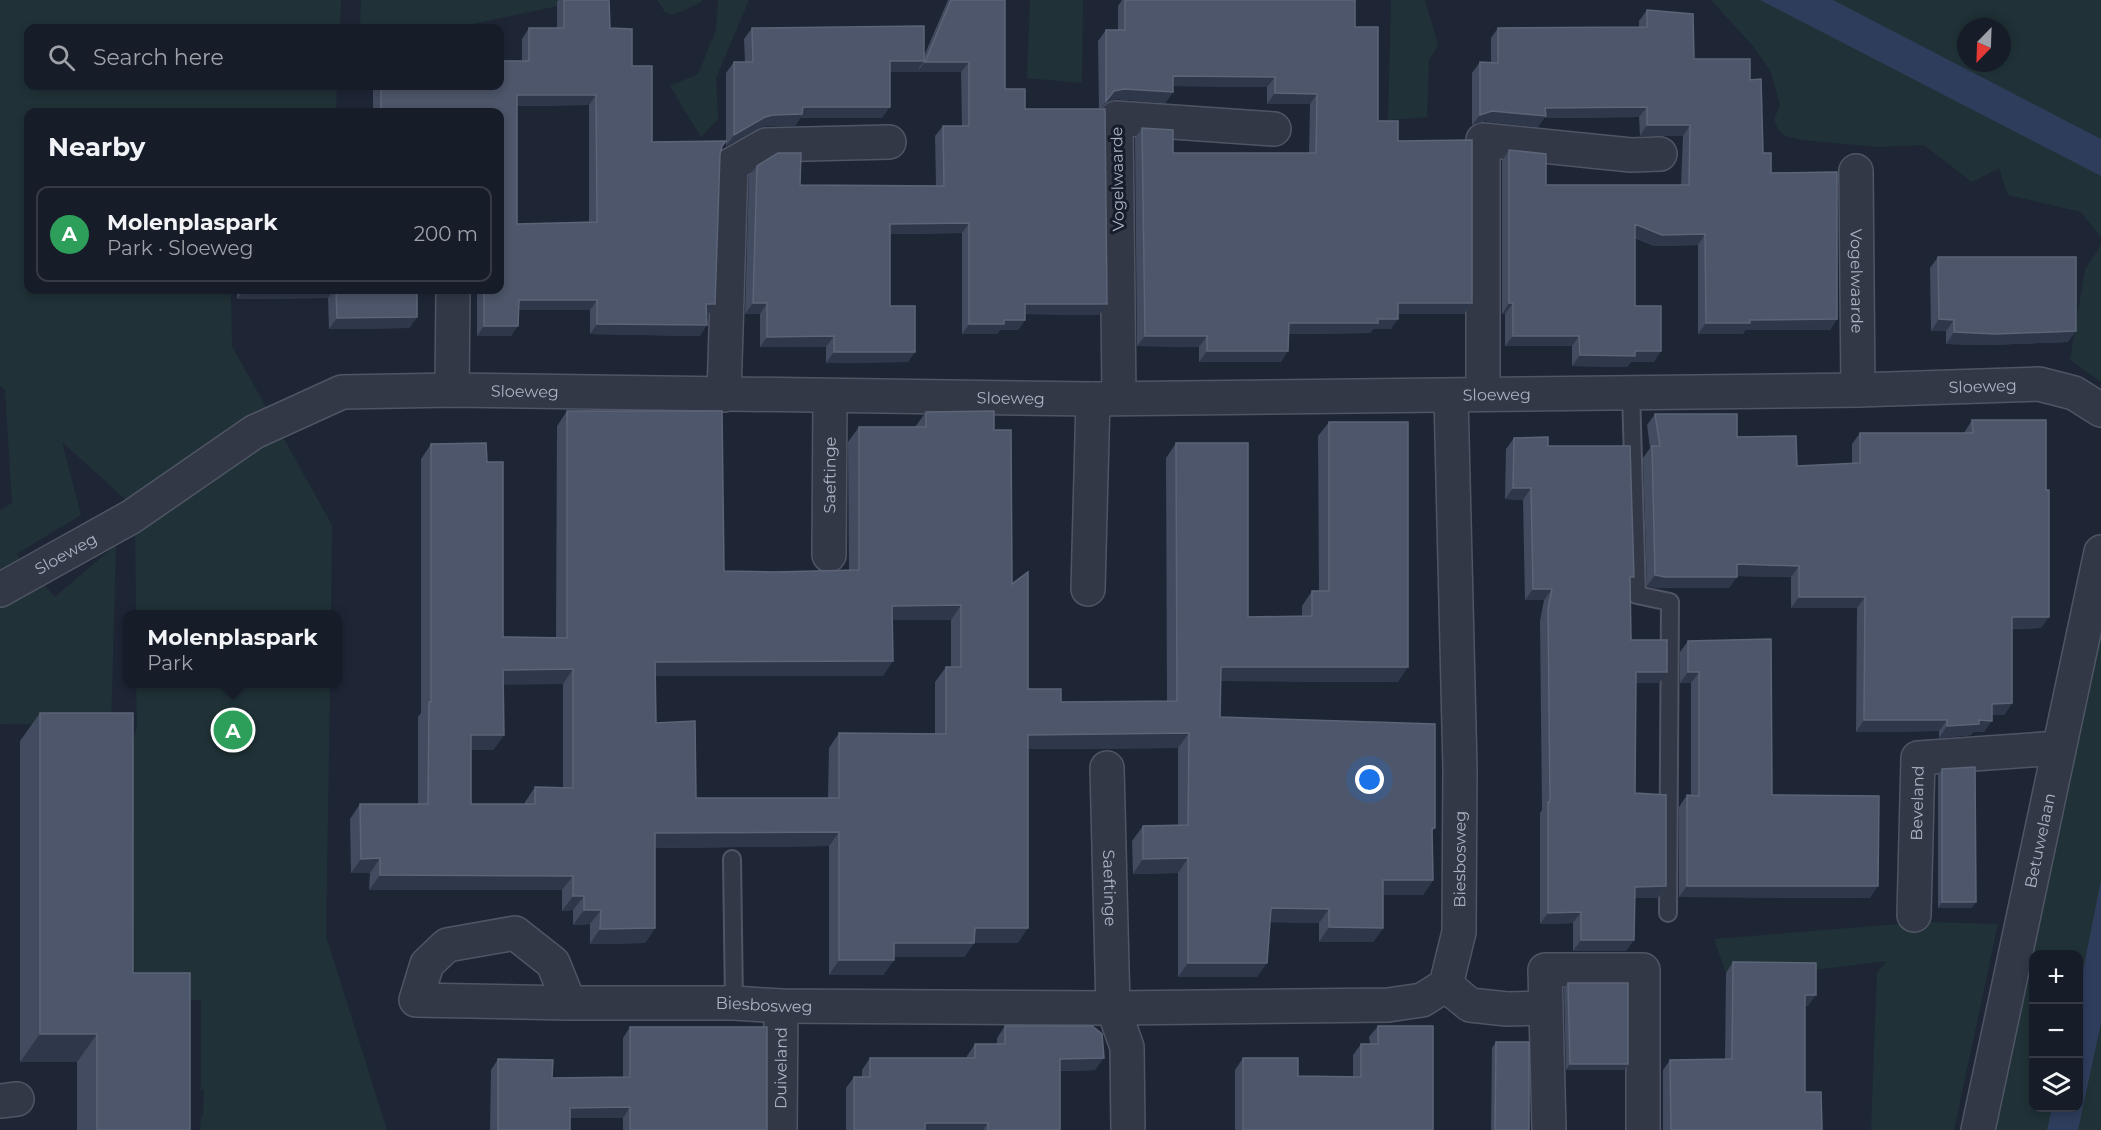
<!DOCTYPE html>
<html lang="en">
<head>
<meta charset="utf-8">
<style>
	:root { --surface:#161c28; --page:#232934; --text:#f1f3f6; --muted:#9ea1a8; --line:#353a45; --accent:#7a9ffa }
	body { margin:0; font-family:Montserrat,sans-serif; background:var(--page); color:var(--text) }
	.controls { position:absolute; right:18px; bottom:18px; display:grid; overflow:hidden; border-radius:12px; box-shadow:0 3px 9px #0003 }
	.controls button { width:54px; height:54px; display:grid; place-items:center; padding:0; border:0; border-bottom:2px solid var(--line); background:var(--surface); color:var(--text); font:30px sans-serif }
	.compass { position:absolute; left:1957px; top:18px; width:54px; height:54px; border-radius:50%; background:var(--surface); box-shadow:0 3px 9px #0003; rotate:203deg }
	.you { position:absolute; left:1370px; top:780px; width:21px; height:21px; margin:-15px; border:4px solid #fff; border-radius:50%; background:#1a73e8; box-shadow:0 0 0 9px #1a73e833 }
	.badge { display:grid; place-items:center; width:39px; height:39px; border-radius:50%; background:var(--accent); color:#fff; font-size:20px; font-weight:700 }
	.pin { position:absolute; translate:-50% -50%; border:3px solid #fff; box-shadow:0 2px 6px #0006 }
	.popup { position:absolute; left:123px; top:610px; width:219px; height:78px; box-sizing:border-box; display:grid; place-content:center; border-radius:12px; background:var(--surface); filter:drop-shadow(0 2px 4px #0005); font-size:20px; white-space:nowrap; color:var(--muted) }
	.popup b { font-size:22px; color:var(--text) }
	.popup::after { content:''; position:absolute; left:50%; top:100%; margin-left:-12px; border:12px solid transparent; border-top-color:var(--surface) }
	.list { margin:0; padding:0; list-style:none }
	h2 { display:flex; justify-content:space-between; align-items:center; height:78px; margin:0; padding:0 24px; font-size:26px }
	h2 small { font-size:20px; font-weight:400; color:var(--muted) }
	.list li { display:grid; grid-template-columns:39px 1fr auto; gap:18px; align-items:center; box-sizing:border-box; height:96px; margin:0 12px 12px; padding:0 12px; border:2px solid var(--line); border-radius:12px }
	.list b { display:block; font-size:22px; white-space:nowrap }
	.list p { margin:0; font-size:20px; white-space:nowrap; color:var(--muted) }
	.list em { font-size:20px; font-style:normal; color:var(--muted) }
	.icon { flex:none; width:33px; height:33px; fill:none; stroke:currentColor; stroke-width:2; stroke-linecap:round; stroke-linejoin:round }
	.map { position:relative; flex:none; width:2101px; height:1130px; overflow:hidden }
	.search { position:absolute; background:var(--surface); box-shadow:0 3px 9px #0003; left:24px; top:24px; width:480px; height:66px; display:flex; align-items:center; gap:15px; box-sizing:border-box; padding:0 21px; border-radius:12px; color:var(--muted); font-size:22px }
	.panel { position:absolute; background:var(--surface); box-shadow:0 3px 9px #0003; left:24px; top:108px; width:480px; height:186px; border-radius:12px }
	.map>svg:first-child { display:block }
	.green { fill:#203237; fill-rule:evenodd }
	.water { fill:#2f3d5c }
	.lines { fill:none; stroke-linecap:round; stroke-linejoin:round }
	.service-casing { stroke:#4f5565; stroke-width:20 }
	.minor-casing { stroke:#4f5565; stroke-width:36 }
	.service { stroke:#323846; stroke-width:16 }
	.minor { stroke:#323846; stroke-width:33 }
	.wall { fill:#424b5f; fill-rule:evenodd }
	.shaded-wall { fill:#2f374a }
	.building { fill:#4d566a; stroke:#5c6478; stroke-width:1.5; fill-rule:evenodd }
	.labels { text-anchor:middle; stroke-width:6; stroke-linejoin:round; paint-order:stroke }
	.street-label { font-size:16px; fill:#abb2c4; stroke:#171d2b }
</style>
</head>
<body>
<div class="map">
<svg width="2101" height="1130" viewBox="0 0 2101 1130">
	<rect width="100%" height="100%" fill="#1e2636"/>
	<path class="green" d="M0 0H341L340 28H28V86H337L336 112H28V290H231L232 346 332 525 331 614H136L135 508 62 442 81 515 16 554 55 597 116 545 111 726 0 724V510L12 503 5 390 0 386Z
		M361 0H586L453 28H360Z
		M657 0H702L700 3 673 15 665 12Z
		M718 0H749L716 78 718 119 701 137 670 86 698 74 716 30Z
		M1030 0H1083L1082 83 1027 78Z
		M1391 0H1425L1438 45 1429 60 1427 117 1388 120Z
		M1711 0H2101V237L2081 212 2008 195 1999 168 1972 182 1924 145 1878 147 1802 140 1786 136 1779 131 1774 120 1780 105 1771 72 1754 47ZM1966 27H2002V63H1966Z
		M2101 245V382L2070 360 2085 270Z
		M2101 601V908L2079 1000 2078 954H2034V1108H2052L2047 1130H1989Z
		M136 684H330L326 936 387 1130H200L201 1116H203L204 1089 201 1090V1000H135L133 816V744L137 724Z
		M1923 922 1998 924 1954 1130H1871L1877 973 1887 961 1798 972 1726 973 1714 939Z
		M2101 980V1130H2075Z"/>
	<path class="water" d="M1760 0H1833L2101 139V176Z
		M2101 880V1023L2078 1130H2047L2052 1108H2078L2079 991Z"/>
	<g class="lines">
		<defs>
			<path id="service" d="M1631 392 1637 595 1670 602 1668 913
				M732 859 734 1003"/>
			<g id="minor">
				<path id="s1" d="M1856 171 1858 390"/>
				<path d="M452 390 453 290"/>
				<path d="M1483 394V140L1631 155 1660 154"/>
				<path d="M724 395 731 165 766 145 889 142"/>
				<path d="M1119 398 1116 118 1274 129"/>
				<path id="s2" d="M829 555 830 397"/>
				<path d="M1088 589 1093 399"/>
				<path id="s3" d="M0 590 131 517 254 432 342 392 452 390 1093 399 1858 390 2039 384 2074 393 2101 410"/>
				<path id="s4" d="M1107 768 1113 1008 1127 1047 1128 1130"/>
				<path id="s5" d="M1914 915 1918 758 2058 748"/>
				<path d="M1446 985 1470 1005 1507 1009 1546 1008"/>
				<path id="s6" d="M569 1003 553 963 515 933 447 945 427 964 416 1000 569 1003H734L781 1006 1113 1008 1388 1005 1422 1000 1446 985 1459 932 1460 769 1451 396"/>
				<path d="M0 1101 17 1099"/>
				<path id="s7" d="M780 1130 781 1006"/>
				<path d="M1549 1130 1545 970H1643V1130"/>
				<path id="s8" d="M1978 1130 2101 552"/>
			</g>
		</defs>
		<use href="#service" class="service-casing"/>
		<use href="#minor" class="minor-casing"/>
		<use href="#service" class="service"/>
		<use href="#minor" class="minor"/>
	</g>
	<path class="wall" d="M558 0H609L610 28 632 66 652 142 726 141 721 148 720 154 715 304 708 315H707L700 336 590 334V310H519L511 336H477V290H500V112H373V86H500L522 61V39L529 28H557V2ZM589 105V222L517 224V106Z
		M948 0H1005V89L1025 109H1099L1098 41 1106 30H1118V6L1122 0H1355V27L1378 121 1398 141 1472 303 1464 314H1398L1391 329H1373L1370 333 1288 334 1281 362H1199V347L1137 346 1135 138 1142 128 1173 153H1309L1310 104H1267V87L1173 86V92L1165 103 1117 99 1107 102 1101 109 1107 304 1099 315 1025 314V320L1018 330H1000L997 334H962V233L890 234V306L908 362 826 363V347H760V314H745L749 176 757 166 800 185 936 186 935 136 943 126H962L961 72H917L919 67 916 72H890L882 118H800L795 126H766L757 129 726 146V73L734 62H745L744 39 752 28 924 56Z
		M1647 10 1694 59 1750 80 1763 153 1837 319 1830 330H1745L1743 334H1698V245L1654 246 1635 238V306L1654 362H1631L1627 367 1572 366V346H1505V314H1502V161L1509 150 1546 185H1681L1683 136H1640L1639 117 1544 118 1538 127 1485 121 1472 125V73L1480 62H1491V38L1498 28 1639 27V21Z
		M1938 257 2068 342 1988 345 1946 344V331H1931L1930 268Z
		M237 290H417V317L409 328 329 329 328 298 237 299Z
		M567 411 724 571 774 572 849 570 848 442 859 427H915L926 412 994 430 1012 584 1028 689 1061 702 1167 701 1166 458 1176 443 1248 617 1302 616V606L1312 591H1319L1318 436 1329 422 1398 682 1221 681 1220 717 1435 828 1432 831 1433 880 1423 895H1383V928L1373 942H1319V923L1270 922 1257 977H1178V873L1133 874 1132 841 1143 826H1178V748L1028 749 1018 943H974L964 957H894V960L883 975H829V846L655 848V928L645 943 590 944V924L573 925V910L562 911V890H369L370 873H351L350 819 360 804H418V717L421 713V459L431 444 487 462 503 637 556 638 557 426ZM893 620H951V667H946L935 682V734L839 733 829 748 828 798H696L656 723 655 676H883ZM503 684H563V788L535 787 525 802V804H471V750H493L504 735Z
		M1655 414 1737 437 1797 466 1852 463V444L1860 433H1964L1972 420 2041 628 2012 629V703L2004 715H1992L1984 732H1973L1971 735 1939 738V731L1856 732 1857 608H1791V577L1737 576 1729 588H1657L1647 586 1643 458 1650 448 1647 425Z
		M1514 438 1548 446 1630 583 1631 640 1659 683H1636L1635 793 1666 886 1658 898H1635L1626 951H1573V923L1540 924V813L1542 810 1540 621 1544 600H1525L1523 500 1505 499 1506 449Z
		M1688 641 1772 795 1870 898 1679 897V807L1687 795 1691 796V683H1680V652Z
		M40 713 133 973 190 1130H77V1062H20V741Z
		M1942 769 1972 908H1938V775Z
		M1733 962 1808 1006H1805V1092L1822 1130H1663V1070L1670 1060 1725 1059 1726 973Z
		M1568 983 1624 1070H1566L1564 989Z
		M1005 1026 1095 1070 1060 1071V1130H846V1088L854 1077H862V1070L870 1058H967V1056L975 1044H997V1038Z
		M1378 1026 1433 1130H1235V1070L1243 1058 1298 1076 1353 1077V1055L1361 1044H1370L1369 1037Z
		M630 1027 767 1130H623V1118H570V1130H490L491 1070 498 1059 552 1078 623 1077V1038Z
		M1496 1042 1529 1130H1491L1492 1048Z"/>
	<path class="shaded-wall" d="M890 61H924L916 72H882Z
		M925 62H969L961 72H917Z
		M1173 76 1275 77 1267 87 1165 86Z
		M1124 89 1173 92 1165 103 1117 99 1107 102 1099 111 1114 91Z
		M1275 93 1317 94 1310 104H1267Z
		M517 95H596L589 105 509 106Z
		M803 107H890L882 118H800L795 126H766L757 129 726 146 734 135 765 117Z
		M1647 107 1639 117 1544 118 1538 127 1485 121 1472 125 1480 115 1492 111 1545 108Z
		M1647 125H1690L1683 136H1640Z
		M969 223 962 233 882 234 890 224Z
		M1635 224 1705 234 1698 245 1654 246 1628 234Z
		M244 290H334L328 298 237 299Z
		M519 300H597L590 310H512Z
		M753 303H767L760 314H745Z
		M1398 303H1472L1464 314H1391Z
		M1509 303H1513L1505 314H1502Z
		M706 304H715L708 315H699Z
		M1025 304H1107L1099 315 1018 314Z
		M417 317 409 328 329 329 337 318Z
		M1378 319H1398L1391 329H1373L1370 333 1281 334 1289 323Z
		M1837 319 1830 330H1745L1743 334H1698L1706 323 1750 320Z
		M1939 319 1954 320 1946 331H1931Z
		M1004 320H1025L1018 330H1000L997 334H962L969 324Z
		M597 324 707 325 700 336 590 334Z
		M484 326H518L511 336H477Z
		M2076 331 2068 342 1988 345 1946 344 1954 332Z
		M834 336 826 347H760L767 337Z
		M1145 336H1207L1199 347 1137 346Z
		M1513 336H1579L1572 346H1505Z
		M1207 351H1288L1281 362H1199Z
		M1635 351H1661L1654 362H1631L1627 367 1572 366 1580 355Z
		M834 352H915L908 362 826 363Z
		M1513 488H1531L1523 500 1505 499Z
		M1737 564 1799 566 1791 577 1729 576Z
		M1655 575 1737 577 1729 588H1657L1647 586Z
		M1533 589H1552L1544 600H1525Z
		M1799 597H1865L1857 608H1791Z
		M961 605 951 620H882L892 606Z
		M2012 617H2049L2041 628 2004 629Z
		M893 661 883 676H645L655 662Z
		M1221 667H1408L1398 682 1211 681Z
		M573 669 563 684 493 685 503 670Z
		M1636 672H1667L1659 683H1628Z
		M1688 672H1699L1691 683H1680Z
		M2012 703 2004 715H1984L1992 704Z
		M1864 720H1947L1939 731 1856 732Z
		M1979 720 1992 721 1984 732H1973L1971 735 1939 738 1947 726Z
		M1189 733 1178 748 1018 749 1028 735Z
		M471 735H504L493 750H461Z
		M839 832 829 846 645 848 655 833Z
		M380 858 370 873H351L361 859Z
		M1188 858 1178 873 1133 874 1143 859Z
		M380 875 573 876 562 890H369Z
		M1383 880H1433L1423 895H1373Z
		M1666 886 1658 898H1627L1635 887Z
		M1687 886H1878L1870 898 1679 897Z
		M573 896H584L573 910 562 911Z
		M1942 902H1976L1972 908H1938Z
		M1271 908 1329 909 1319 923 1260 922Z
		M584 910H601L590 924 573 925Z
		M1581 912 1573 923 1540 924 1548 913Z
		M1329 927 1383 928 1373 942H1319Z
		M655 928 645 943 590 944 600 929Z
		M975 928H1028L1018 943H965Z
		M1581 940H1634L1626 951H1573Z
		M894 943H974L964 957H883Z
		M839 960H894L883 975H829Z
		M1188 963H1267L1257 977H1178Z
		M1805 995H1816L1808 1006H1798Z
		M40 1034H97L77 1062H20Z
		M1104 1058 1095 1070 1052 1071 1060 1059Z
		M1570 1064H1628L1624 1070H1566Z
		M630 1107 623 1118H562L570 1108Z
		M925 1123H988L983 1130H920Z"/>
	<path class="building" d="M564 0H609L610 28 632 29V66H652V142L726 141 722 146 720 154 715 304H706L707 325 597 324V300H519L518 326H484V290H500V112H381V86H500V61H529V28H564ZM517 95H596L597 222 517 224Z
		M951 0H1005V89H1025V109H1105L1107 304H1025V320H1004V324H969V223L890 224V306H915V352H834V336L767 337V303H753L757 166 778 153H801L800 185 944 186 943 126H969V62H925Z
		M1125 0H1355V27H1378V121H1398V141L1472 140V303H1398V319H1378V323H1289L1288 351H1207V336H1145L1142 128 1173 130V153H1316L1317 94 1275 93V77L1173 76V92L1124 89 1114 91 1106 101V30H1125Z
		M1647 10 1693 14 1694 59H1750V80L1761 79 1763 153H1771V173L1837 172V319L1750 320V323H1706L1705 234 1662 235 1635 224V306H1661V351H1635V356L1580 355 1579 336H1513V303H1509V150L1546 154V185H1689L1690 125H1647V107L1545 108 1546 116 1492 111 1480 115V62L1498 63V28L1647 27Z
		M924 26V61H890V107H803L802 114 773 115 765 117 734 135V62H753L752 28Z
		M1938 257H2076V331L1996 334 1954 332V320L1939 319Z
		M336 290H417V317L337 318Z
		M567 411H722L724 571 774 572 859 570V427H926V412L994 411V430H1011L1012 584 1028 572V689H1061V702L1177 701 1176 443H1248V617L1312 616V591H1329V422H1408V667H1221L1220 717 1435 724V828H1432L1433 880H1383V928L1329 927V909L1271 908 1267 963H1188V858L1143 859V826L1188 825 1189 733 1028 735V928H975L974 943H894V960H839V832L655 833V928L600 929 601 910H584V896H573V876L380 875V858L361 859 360 804H428L429 702H431V444L486 443 487 462H503V637L567 638ZM961 605V667H946V734L839 733V798H696L695 721 656 723 655 662 893 661 892 606ZM573 669V788L535 787V804H471V735H504L503 670Z
		M1655 414H1737V437L1796 436 1797 466 1860 463V433H1973L1972 420H2046V490H2049V617H2012V703L1992 704V721L1979 720V724L1947 726V720H1864L1865 597H1799V566L1737 564V577H1665L1655 575 1652 446H1660Z
		M1548 437V446H1630L1634 577H1630L1631 640H1667V672H1636L1635 793 1666 795V886L1635 887 1634 940H1581V912L1548 913V802H1550L1548 609 1552 589H1533L1531 488H1513L1514 438Z
		M1771 639 1772 795 1879 796 1878 886H1687V795L1699 796V672H1688V641Z
		M40 713H133V973H190V1130H97V1034H40Z
		M1975 767 1976 902H1942V769Z
		M1733 962 1816 963V995H1805V1092H1821L1822 1130H1671L1670 1060 1732 1059Z
		M1568 983H1628V1064H1570Z
		M1005 1026H1092L1102 1034 1104 1058 1060 1059V1130H988V1123H925V1130H854V1077H870V1058H975V1044H1005Z
		M1378 1026H1433V1130H1243V1058H1298V1076L1361 1077V1044H1378Z
		M630 1027H767V1130H630V1107L570 1108V1130H498V1059L553 1060 552 1078 630 1077Z
		M1496 1042H1529V1130H1495Z"/>
	<g class="labels">
		<g class="street-label">
			<text transform="translate(1117 179) rotate(-91)" y="6">Vogelwaarde</text>
			<text dy="6" stroke="none"><textPath href="#s1" startOffset="110">Vogelwaarde</textPath></text>
			<text dy="6" stroke="none"><textPath href="#s3" startOffset="2037">Sloeweg</textPath></text>
			<text dy="6" stroke="none"><textPath href="#s3" startOffset="579">Sloeweg</textPath></text>
			<text dy="6" stroke="none"><textPath href="#s3" startOffset="1551">Sloeweg</textPath></text>
			<text dy="6" stroke="none"><textPath href="#s3" startOffset="1065">Sloeweg</textPath></text>
			<text dy="6" stroke="none"><textPath href="#s2" startOffset="80">Saeftinge</textPath></text>
			<text dy="6" stroke="none"><textPath href="#s3" startOffset="75">Sloeweg</textPath></text>
			<text dy="6" stroke="none"><textPath href="#s5" startOffset="112">Beveland</textPath></text>
			<text dy="6" stroke="none"><textPath href="#s8" startOffset="296">Betuwelaan</textPath></text>
			<text dy="6" stroke="none"><textPath href="#s6" startOffset="1388">Biesbosweg</textPath></text>
			<text dy="6" stroke="none"><textPath href="#s4" startOffset="120">Saeftinge</textPath></text>
			<text dy="6" stroke="none"><textPath href="#s6" startOffset="574">Biesbosweg</textPath></text>
			<text dy="6" stroke="none"><textPath href="#s7" startOffset="62">Duiveland</textPath></text>
		</g>
	</g>
</svg>
<div class="controls">
<button>+</button>
<button>−</button>
<button><svg class="icon" aria-label="layers" viewBox="0 0 24 24"><path d="M12 4l9 5-9 5-9-5zM3 14l9 5 9-5"/></svg></button>
</div>
<svg class="compass" viewBox="-18 -18 36 36"><path d="M0-13l5 13h-10z" fill="#e53935"/><path d="M0 13l5-13h-10z" fill="#9ea1a8"/></svg>
<div class="you"></div>
<div class="pin badge" style="left:233px;top:730px;background:#2e9e5b">A</div>
<div class="popup"><b>Molenplaspark</b>Park</div>
<div class="search"><svg class="icon" aria-label="search" viewBox="0 0 24 24"><circle cx="10" cy="10" r="6"/><path d="M15 15l6 6"/></svg>Search here</div>
<section class="panel">
<h2>Nearby<small></small></h2>
<ul class="list">
<li><span class="badge" style="background:#2e9e5b">A</span><div><b>Molenplaspark</b><p>Park · Sloeweg</p></div><em>200 m</em></li>
</ul>
</section>
</div>
</body>
</html>
